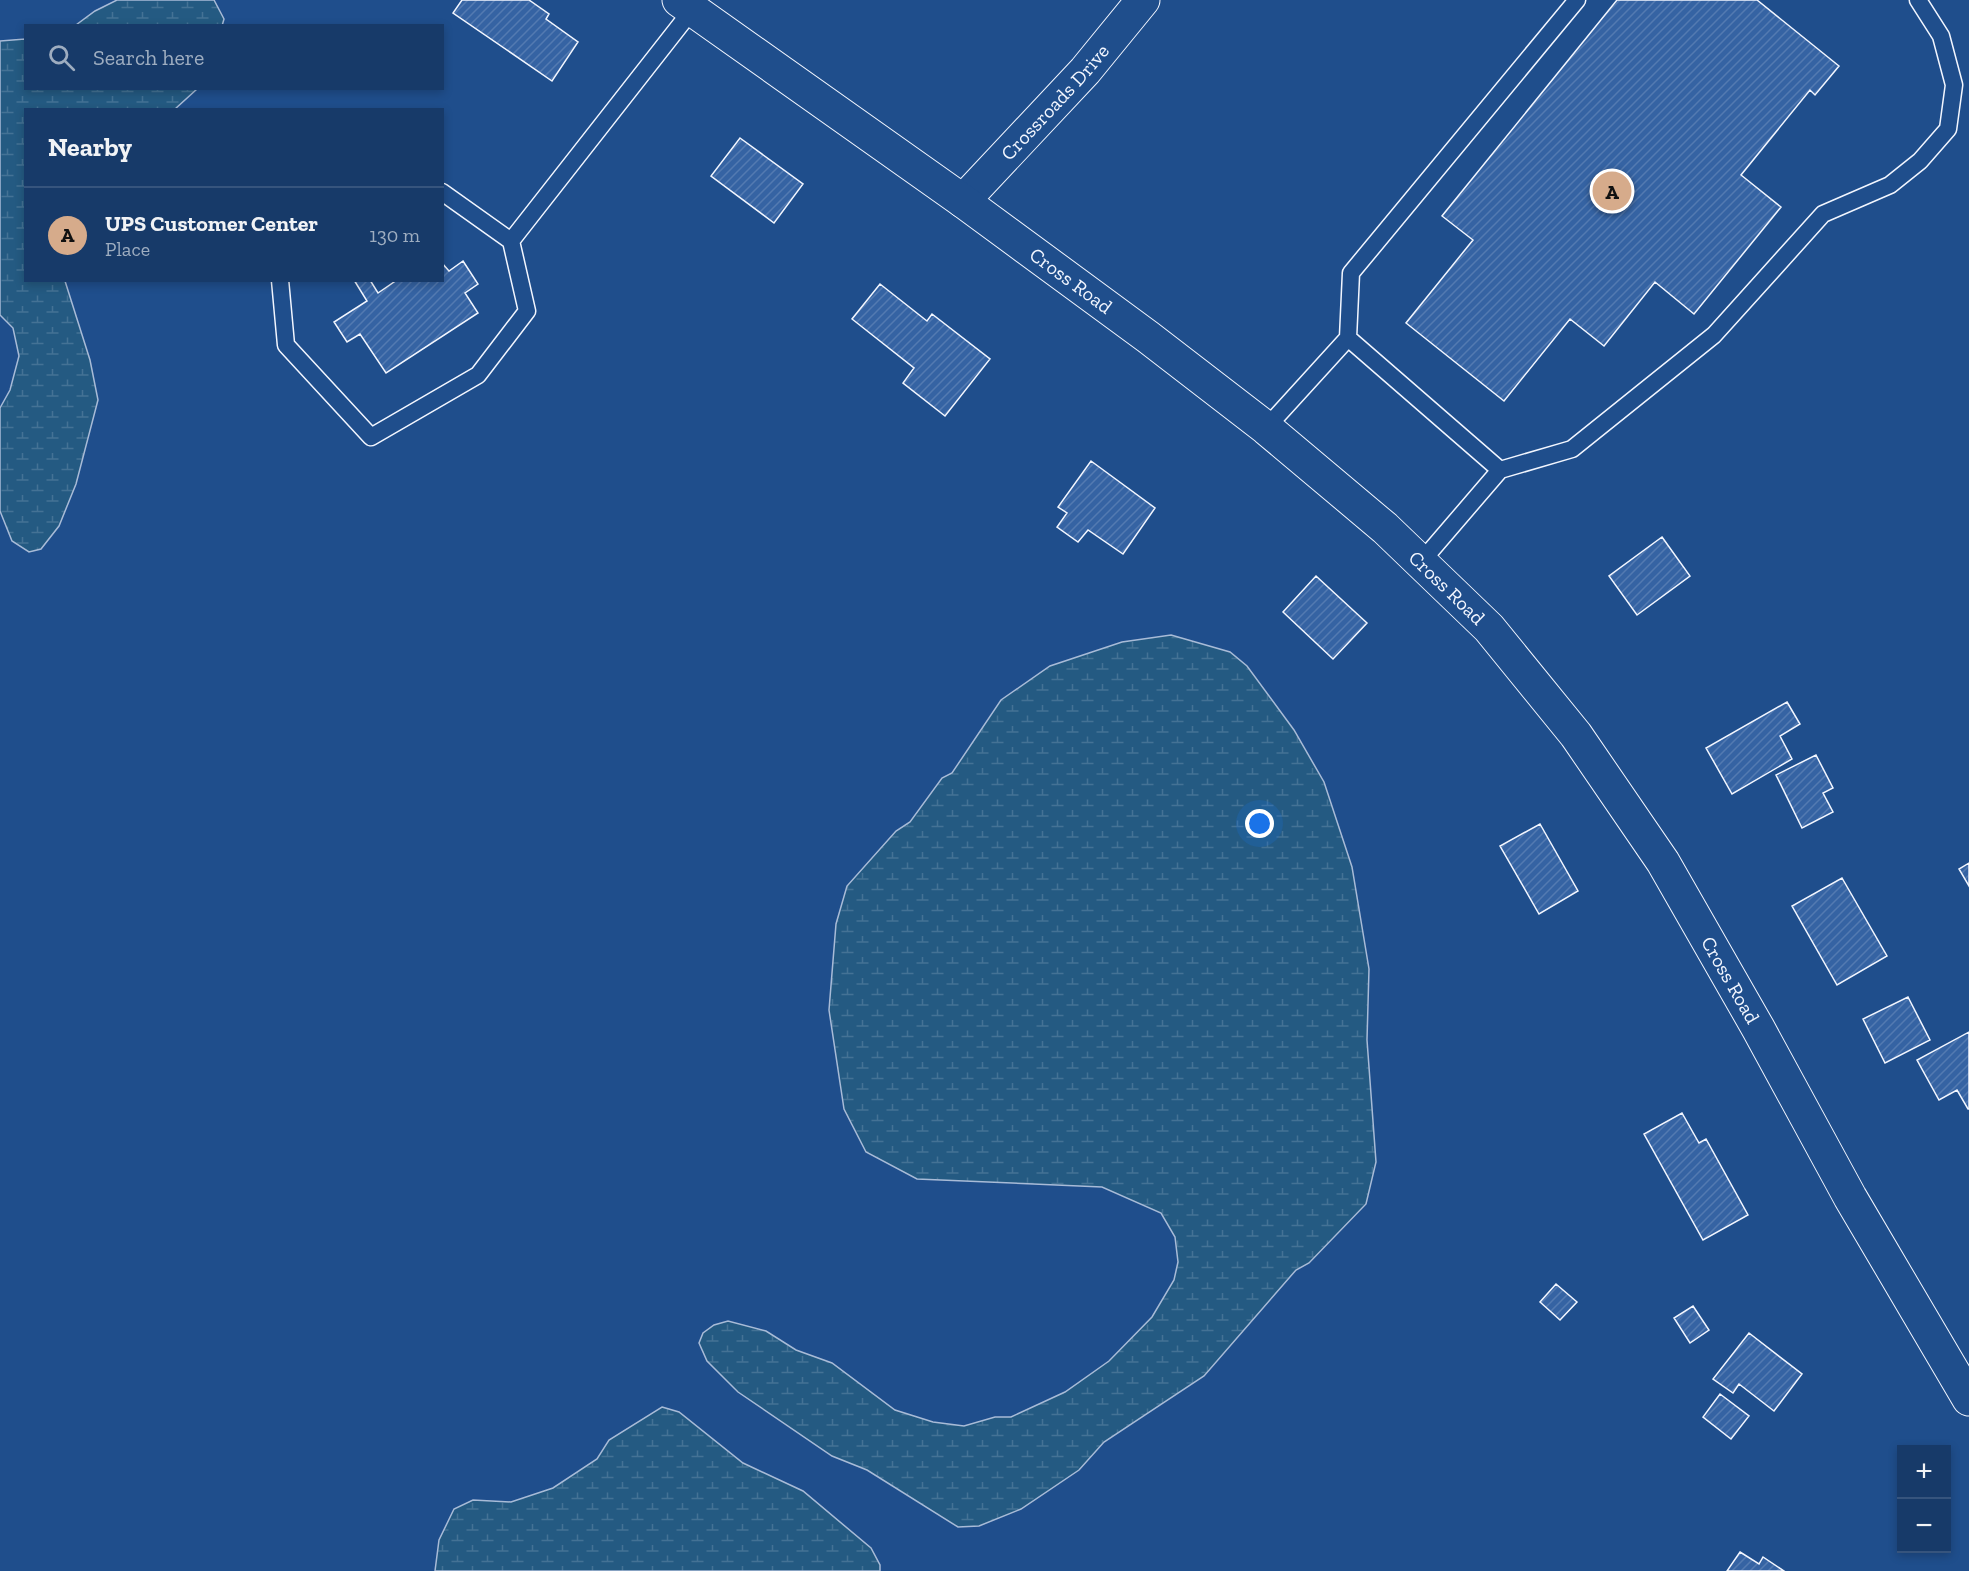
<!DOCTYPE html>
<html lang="en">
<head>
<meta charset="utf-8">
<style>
	:root { --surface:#173a69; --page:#20416f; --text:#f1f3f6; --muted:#9eadc0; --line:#36547d; --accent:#d6ab8b }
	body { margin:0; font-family:"Zilla Slab",serif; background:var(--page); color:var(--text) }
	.controls { position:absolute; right:18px; bottom:18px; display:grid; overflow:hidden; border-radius:0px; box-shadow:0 3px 9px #0003 }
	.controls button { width:54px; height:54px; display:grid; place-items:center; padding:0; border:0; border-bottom:2px solid var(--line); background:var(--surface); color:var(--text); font:30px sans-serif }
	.you { position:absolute; left:1260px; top:824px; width:21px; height:21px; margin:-15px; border:4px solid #fff; border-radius:50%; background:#1a73e8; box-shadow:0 0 0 9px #1a73e833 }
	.badge { display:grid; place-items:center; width:39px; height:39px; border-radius:50%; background:var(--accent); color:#111; font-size:20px; font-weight:700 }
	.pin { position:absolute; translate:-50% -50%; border:3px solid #fff; box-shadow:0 2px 6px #0006 }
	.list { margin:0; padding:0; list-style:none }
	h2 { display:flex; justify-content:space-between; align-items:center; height:78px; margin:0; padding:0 24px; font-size:26px }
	h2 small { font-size:20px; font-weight:400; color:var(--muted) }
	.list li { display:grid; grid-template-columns:39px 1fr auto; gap:18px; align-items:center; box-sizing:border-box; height:96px; padding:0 24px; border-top:2px solid var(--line) }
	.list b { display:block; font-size:22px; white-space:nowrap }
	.list p { margin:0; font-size:20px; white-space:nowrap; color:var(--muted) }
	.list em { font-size:20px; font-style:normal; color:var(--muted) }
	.icon { flex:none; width:33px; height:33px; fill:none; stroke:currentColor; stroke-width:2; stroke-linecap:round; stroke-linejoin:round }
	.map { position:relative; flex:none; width:1969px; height:1571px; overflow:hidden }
	.search { position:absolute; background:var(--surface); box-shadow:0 3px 9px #0003; left:24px; top:24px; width:420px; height:66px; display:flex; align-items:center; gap:15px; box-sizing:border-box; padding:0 21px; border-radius:0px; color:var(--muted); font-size:22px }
	.panel { position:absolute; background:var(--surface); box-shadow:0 3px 9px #0003; left:24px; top:108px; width:420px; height:174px; border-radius:0px }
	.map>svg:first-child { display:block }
	.wetland { fill:url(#wetland-marsh); stroke:#a8bbd7; stroke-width:1.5 }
	.building { fill:url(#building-hatch); stroke:#f2f6ff; stroke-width:1.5 }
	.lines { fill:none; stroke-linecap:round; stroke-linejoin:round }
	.service-casing { stroke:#f2f6ff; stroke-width:19 }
	.minor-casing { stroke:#f2f6ff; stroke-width:35 }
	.tertiary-casing { stroke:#f2f6ff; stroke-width:35 }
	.service { stroke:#1f4e8c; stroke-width:16 }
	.minor { stroke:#1f4e8c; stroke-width:33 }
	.tertiary { stroke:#1f4e8c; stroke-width:33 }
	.labels { text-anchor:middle; stroke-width:4.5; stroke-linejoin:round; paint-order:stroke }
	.street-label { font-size:20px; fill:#f2f6ff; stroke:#1f4e8c }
</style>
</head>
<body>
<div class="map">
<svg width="1969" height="1571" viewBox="0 0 1969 1571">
	<defs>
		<pattern id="wetland-marsh" width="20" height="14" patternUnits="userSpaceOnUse" patternTransform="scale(1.5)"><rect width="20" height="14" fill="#245a82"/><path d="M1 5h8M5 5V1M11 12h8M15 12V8" fill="none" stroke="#447295"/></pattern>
		<pattern id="building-hatch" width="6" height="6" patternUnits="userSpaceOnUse" patternTransform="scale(1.5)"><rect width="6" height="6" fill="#3563a3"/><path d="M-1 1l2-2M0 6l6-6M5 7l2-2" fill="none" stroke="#537ab1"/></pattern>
	</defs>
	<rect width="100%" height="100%" fill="#1f4e8c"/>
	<path class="wetland" d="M117 0H214L224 19 222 26 76 25 95 11Z
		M25 39 26 88 197 89 175 109 26 110V280L65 281 90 360 98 400 76 484 59 526 41 549 29 552 12 541 0 511V408L10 390 19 356 13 328 0 315V41Z
		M1171 635 1230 652 1247 666 1294 730 1324 782 1352 867 1369 969 1367 1040 1376 1162 1366 1204 1309 1263 1296 1270 1204 1376 1104 1442 1079 1470 1021 1509 979 1526 958 1527 867 1470 832 1456 738 1392 707 1361 699 1343 703 1333 714 1325 728 1321 766 1331 796 1350 832 1363 895 1410 933 1422 964 1426 995 1417H1011L1065 1392 1109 1361 1152 1317 1174 1280 1178 1262 1175 1237 1161 1213 1102 1187 917 1179 866 1152 844 1109 829 1010 836 924 847 886 896 831 910 822 942 778 952 773 1001 700 1050 666 1122 642Z
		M662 1407 679 1412 743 1463 803 1491 871 1548 880 1565V1571H435L439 1540 454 1509 473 1500 511 1502 553 1488 597 1459 609 1440Z"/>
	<path class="building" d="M462 0H529L549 14 546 19 578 42 552 81 453 13Z
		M1617 0H1757L1839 66 1815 95 1810 90 1741 175 1781 207 1694 314 1655 282 1604 346 1570 319 1504 401 1406 323 1473 240 1442 216Z
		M740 138 803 184 774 223 711 176Z
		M463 261 478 284 465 293 478 313 386 373 360 334 347 342 334 322 367 301 354 280H370L378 293 397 280H442V263L449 271Z
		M880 284 927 321 932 314 990 359 945 416 903 383 914 368 852 319Z
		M1091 461 1155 508 1123 554 1088 530 1078 542 1057 527 1067 513 1058 507Z
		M1662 537 1690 576 1637 615 1609 576Z
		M1316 576 1367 623 1333 659 1283 612Z
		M1787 702 1800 724 1780 736 1792 759 1732 794 1706 748Z
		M1816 755 1833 788 1823 793 1833 812 1802 828 1776 775Z
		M1540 824 1578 891 1539 914 1500 846Z
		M1969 863V886L1959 869Z
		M1842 878 1887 956 1837 985 1792 906Z
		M1908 997 1930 1040 1885 1063 1863 1019Z
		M1969 1032V1109H1968L1957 1090 1939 1100 1917 1060Z
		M1682 1113 1699 1143 1706 1139 1748 1215 1703 1240 1644 1134Z
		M1556 1284 1577 1302 1560 1320 1540 1302Z
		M1693 1306 1709 1330 1690 1343 1674 1318Z
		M1749 1333 1802 1374 1774 1411 1739 1384 1733 1393 1713 1379Z
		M1720 1394 1749 1416 1731 1439 1703 1417Z
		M1740 1552 1759 1564 1763 1557 1784 1571H1727Z"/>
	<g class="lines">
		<defs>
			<path id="service" d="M442 192 511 241
				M280 280 286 345 371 437 478 375 527 311 511 241 692 10
				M1348 338 1500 470
				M1266 428 1348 338 1351 273 1577 0
				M1421 562 1500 470 1572 449 1714 335 1823 214 1890 185 1920 161 1948 129 1954 85 1941 36 1918 0"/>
			<g id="minor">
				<path id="s1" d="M963 201 1085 71 1143 0"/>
			</g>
			<g id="tertiary">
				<path id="s2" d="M679 0 963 201 1148 337 1266 428 1385 528 1489 628 1576 735 1663 862 1758 1028 1850 1197 1969 1399"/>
			</g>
		</defs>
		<use href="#service" class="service-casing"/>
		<use href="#minor" class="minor-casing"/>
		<use href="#tertiary" class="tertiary-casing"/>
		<use href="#service" class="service"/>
		<use href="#minor" class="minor"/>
		<use href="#tertiary" class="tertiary"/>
	</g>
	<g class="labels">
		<g class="street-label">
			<text dy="7" stroke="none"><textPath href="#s1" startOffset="135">Crossroads Drive</textPath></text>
			<text dy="7" stroke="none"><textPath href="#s2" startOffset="482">Cross Road</textPath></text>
			<text dy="7" stroke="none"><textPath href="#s2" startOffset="968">Cross Road</textPath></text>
			<text dy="7" stroke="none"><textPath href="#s2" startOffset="1454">Cross Road</textPath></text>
		</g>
	</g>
</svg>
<div class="controls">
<button>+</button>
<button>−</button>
</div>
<div class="you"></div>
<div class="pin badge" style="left:1612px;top:191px">A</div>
<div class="search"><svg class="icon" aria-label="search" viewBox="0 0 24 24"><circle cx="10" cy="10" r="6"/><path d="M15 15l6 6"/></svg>Search here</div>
<section class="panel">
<h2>Nearby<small></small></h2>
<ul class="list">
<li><span class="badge">A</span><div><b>UPS Customer Center</b><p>Place</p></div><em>130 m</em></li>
</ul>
</section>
</div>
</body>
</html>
